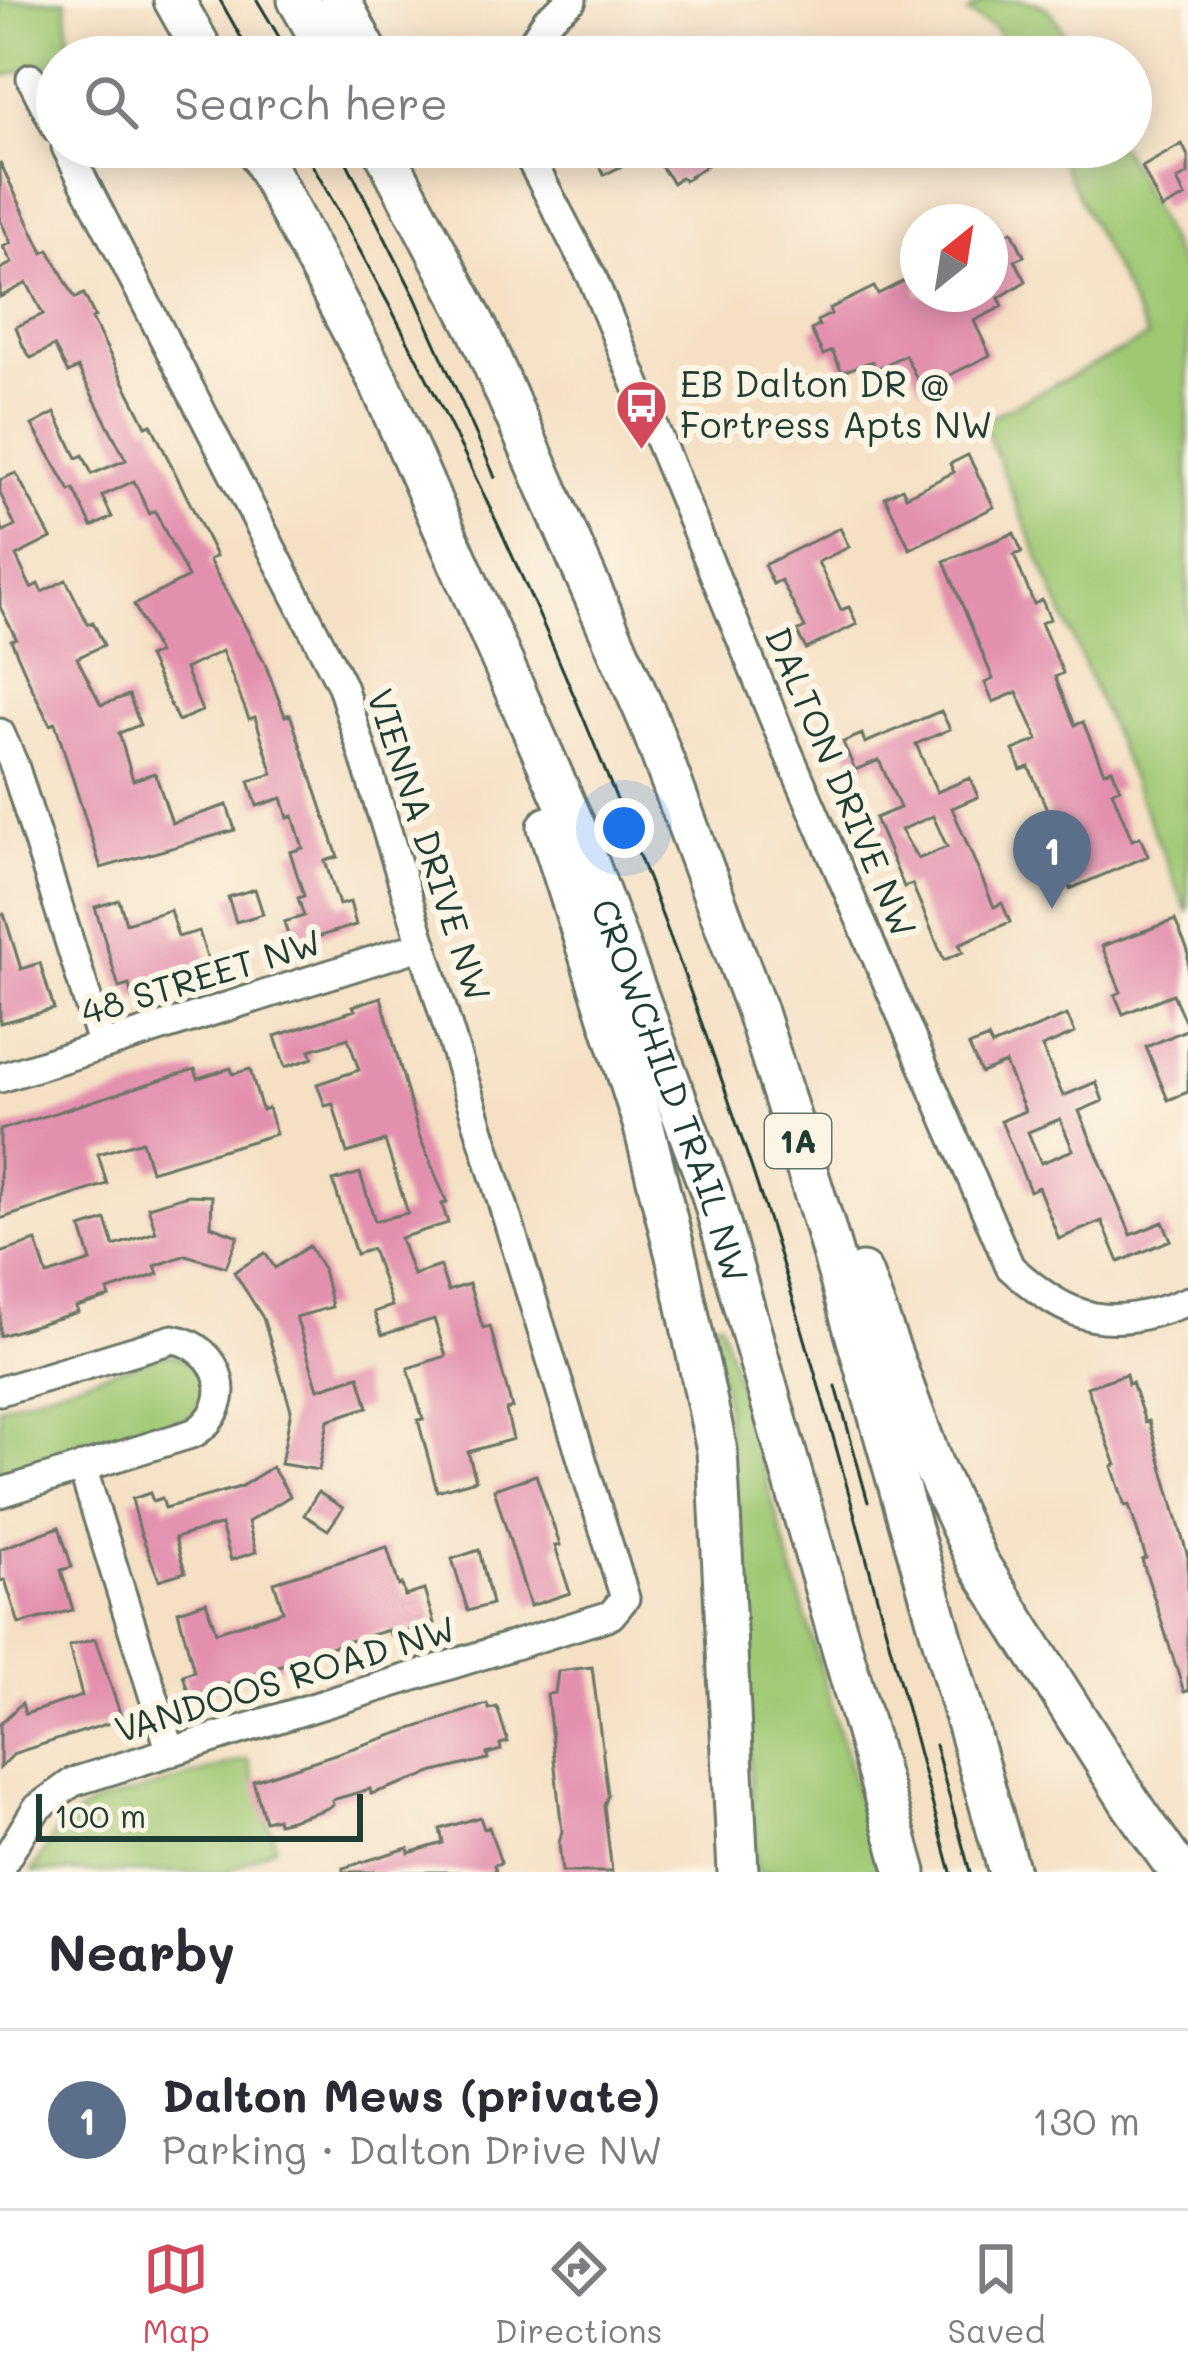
<!DOCTYPE html>
<html lang="en">
<head>
<meta charset="utf-8">
<style>
	:root { --surface:#fff; --page:#f7f7f7; --text:#2b2b33; --muted:#7c7c81; --line:#e1e1e2; --accent:#d1495b }
	body { margin:0; font-family:Mali,sans-serif; background:var(--page); color:var(--text) }
	.compass { position:absolute; left:900px; top:204px; width:108px; height:108px; border-radius:50%; background:var(--surface); box-shadow:0 6px 30px #0003; rotate:30deg }
	.scale { position:absolute; left:36px; bottom:30px; width:327px; box-sizing:border-box; padding-left:12px; border:6px solid #1f3d34; border-top:0; font-size:33px; line-height:42px; white-space:nowrap; color:#1f3d34; -webkit-text-stroke:9px #fcf5e5; paint-order:stroke }
	.you { position:absolute; left:624px; top:828px; width:42px; height:42px; margin:-30px; border:9px solid #fff; border-radius:50%; background:#1a73e8; box-shadow:0 0 0 18px #1a73e833 }
	.badge { display:grid; place-items:center; width:78px; height:78px; border-radius:50%; background:var(--accent); color:#fff; font-size:39px; font-weight:700 }
	.pin { position:absolute; translate:-50% -99px; filter:drop-shadow(0 3px 6px #0008) }
	.pin::after { content:''; position:absolute; top:63px; width:42px; height:36px; background:inherit; clip-path:polygon(0 0,100% 0,50% 100%) }
	.list { margin:0; padding:0; list-style:none }
	h2 { display:flex; justify-content:space-between; align-items:center; height:156px; margin:0; padding:0 48px; font-size:51px }
	h2 small { font-size:39px; font-weight:400; color:var(--muted) }
	.list li { display:grid; grid-template-columns:78px 1fr auto; gap:36px; align-items:center; box-sizing:border-box; height:180px; padding:0 48px; border-top:3px solid var(--line) }
	.list b { display:block; font-size:45px; white-space:nowrap }
	.list p { margin:0; font-size:39px; white-space:nowrap; color:var(--muted) }
	.list em { font-size:39px; font-style:normal; color:var(--muted) }
	.icon { flex:none; width:66px; height:66px; fill:none; stroke:currentColor; stroke-width:2; stroke-linecap:round; stroke-linejoin:round }
	.map { position:relative; flex:none; width:1188px; height:1872px; overflow:hidden }
	.search { position:absolute; background:var(--surface); box-shadow:0 6px 30px #0003; left:36px; right:36px; top:36px; height:132px; display:flex; align-items:center; gap:30px; box-sizing:border-box; padding:0 42px; border-radius:66px; color:var(--muted); font-size:45px }
	.sheet { height:336px; background:var(--surface) }
	nav { display:flex; justify-content:space-around; align-items:center; box-sizing:border-box; height:168px; border-top:3px solid var(--line); background:var(--surface); font-size:33px; color:var(--muted) }
	nav a { display:grid; justify-items:center; gap:6px }
	nav .on { color:var(--accent) }
	.map>svg:first-child { display:block }
	.green { fill:#9fc873; stroke:#5f8254; stroke-width:3 }
	.building { fill:#e390af; fill-rule:evenodd }
	.lines { fill:none; stroke-linecap:round; stroke-linejoin:round }
	.minor-casing { stroke:#6a7666; stroke-width:33 }
	.highway-casing { stroke:#6a7666; stroke-width:45 }
	.minor { stroke:#fff; stroke-width:27 }
	.highway { stroke:#fff; stroke-width:39 }
	.tram { stroke:#1f3d34; stroke-width:3 }
	.labels { text-anchor:middle; stroke-width:12; stroke-linejoin:round; paint-order:stroke }
	.shield { fill:#fcf5e5; stroke:#617469; stroke-width:3 }
	.shield-label { font-size:33px; font-weight:bold; fill:#1f3d34 }
	.poi-label { font-size:36px; fill:#1f3d34; stroke:#fcf5e5; text-anchor:start }
	.street-label { font-size:36px; fill:#1f3d34; stroke:#fcf5e5 }
</style>
</head>
<body>
<div class="map">
<svg width="1188" height="1872" viewBox="0 0 1188 1872">
	<rect width="100%" height="100%" fill="#fcf5e5"/>
	<filter id="ink" filterUnits="userSpaceOnUse"><feTurbulence type="fractalNoise" baseFrequency=".00833" numOctaves="2"/><feDisplacementMap in="SourceGraphic" scale="24" xChannelSelector="R" yChannelSelector="G"/><feConvolveMatrix kernelMatrix="1 2 1 2 8 2 1 2 1" color-interpolation-filters="sRGB"/></filter>
	<filter id="wash" filterUnits="userSpaceOnUse"><feTurbulence type="fractalNoise" baseFrequency=".004" numOctaves="4" result="noise"/><feDisplacementMap in="SourceGraphic" scale="48" xChannelSelector="R" yChannelSelector="G"/><feGaussianBlur stdDeviation="2.7" result="paint"/><feColorMatrix in="noise" values="0 0 0 0 0 0 0 0 0 0 0 0 0 0 0 0 0 1.4 0 .05"/><feComposite in="paint" operator="in"/></filter>
	<g filter="url(#wash)">
		<rect width="100%" height="100%" fill="#f5e0c4"/>
		<path class="green" d="M0 0H66L70 57H57V62L0 77Z
			M985 0C1053 0 1047 0 1077 57H1010L996 29 967 13Z
			M1054 147H1122L1188 281V913L982 421 1148 337Z
			M720 1321 880 1872H756L725 1398 710 1322Z
			M166 1354C199 1358 218 1391 190 1417L0 1478V1406Z
			M248 1759 276 1846 228 1872H32L58 1828 88 1806Z"/>
		<g id="blocks">
			<path class="building" d="M1182 144 1188 156V174L1177 180 1185 197 1162 209 1142 167Z
				M590 147H659L604 175Z
				M668 147H733L684 181 681 177 673 183 654 157Z
				M0 162 43 253 49 250 75 298 84 294 95 317 92 319 146 426 151 424 216 556 209 560 264 661 285 716 290 714 338 857 325 861 339 905 350 902 356 925 291 945 284 922 304 916 298 898 304 896 290 852 303 848 293 816 288 818 282 798 257 806 249 781 273 774 255 717 249 719 222 651 185 669 202 711 178 721 148 657 158 653 134 605 188 577 155 511 149 514 134 481 102 496 112 517 92 527 74 489 70 491 32 425 55 413 77 458 83 455 92 474 126 460 78 368 68 373 54 346 31 358 23 346 16 327 43 314 27 283 0 297V269L12 263 3 247 11 243 0 220Z
				M990 210 1004 235 1012 231 1024 256 1015 260 1026 281 999 298 1003 306 974 321 990 355 922 389 905 355 876 369 872 361 842 372 832 351 823 355 811 330 819 326 817 321 831 314 829 309 874 287 878 294 918 274V294H990Z
				M968 455 994 507 910 549 885 497 902 488 906 496 954 472 950 464Z
				M16 473 51 538 16 556 31 588 38 584 42 592 66 580 88 624 93 622 104 645 77 658 101 705 129 695 140 725 119 733 133 780 155 773 172 823 227 805 235 830 101 868 55 723 50 725 31 686 11 640 16 638 0 607V523L4 532 15 526 0 493V480Z
				M840 528 849 547 818 562 841 610 849 607 857 624 806 649 797 632 805 628 781 580 773 584 764 565Z
				M1014 533 1022 552 1014 555 1034 604 1042 600 1050 619 1041 623 1063 673 1055 677 1075 725 1083 722 1104 772 1112 769 1120 788 1112 791 1132 840 1140 837 1148 856 1070 889 1062 870 1071 866 1029 767 1021 770 1013 750 1038 740 1017 692 993 702 985 683 993 679 944 561Z
				M941 711 950 729 916 744 937 792 970 778 978 797 952 808 994 907 1002 903 1010 922 959 944 963 952 944 960 912 884 904 887 875 818 900 808 879 760 855 770 843 742 862 734 865 743ZM933 816 947 847 918 859 901 830Z
				M255 889 263 914 236 922 228 897Z
				M119 900 126 923 170 910 178 937 199 931 209 964 161 979 164 988 132 998 129 985 119 988 95 907Z
				M0 914H4L21 969 40 963 54 1009 0 1023Z
				M1175 920 1188 951V1028L1173 994 1123 1014 1115 995 1121 992 1102 946Z
				M381 997 419 1135 447 1203 442 1204 448 1223 400 1238 413 1275 440 1266 448 1291 469 1284 483 1328 490 1326 512 1408 506 1410 513 1439 468 1452 476 1480 437 1491 418 1420 423 1419 408 1368 446 1356 434 1319 382 1335 374 1312 392 1306 372 1249 356 1254 333 1181 360 1173 375 1221 408 1213 385 1141 347 1153 333 1104 325 1106 317 1084 359 1070 348 1038 310 1050 313 1058 285 1067 275 1036 355 1010 353 1006Z
				M1067 1015 1075 1033 1042 1047 1063 1096 1096 1082 1103 1101 1079 1111 1131 1235 1163 1222 1171 1240 1119 1262 1102 1221 1059 1239 1038 1187 1030 1191 1001 1121 1025 1111 1005 1063 981 1073 969 1046 988 1038 992 1046ZM1060 1119 1073 1150 1041 1163 1028 1132Z
				M1188 1029V1092L1168 1100 1146 1047Z
				M231 1068 233 1074 250 1069 262 1110 268 1108 276 1134 151 1171 142 1141 98 1154 107 1184 0 1219V1130L195 1069 198 1078Z
				M188 1195 212 1196 211 1226 238 1236 226 1267 186 1255 155 1266 158 1274 108 1291 110 1297 76 1307 78 1312 0 1336V1253L36 1241 47 1275 91 1261 81 1228 106 1220 114 1246 156 1232 148 1207Z
				M309 1246 323 1269 332 1307 296 1317 318 1389 359 1376 368 1407 328 1420 319 1470 281 1464 291 1410 263 1318 234 1272 265 1253 275 1268Z
				M1126 1374 1128 1384 1132 1382 1145 1422 1149 1421 1188 1557V1691L1184 1692 1142 1560 1146 1558 1129 1505 1125 1506 1112 1466 1116 1465 1087 1387Z
				M272 1467 290 1496 248 1522 256 1552 231 1560 221 1525 215 1526 175 1538 185 1572 159 1580 140 1531 132 1499 150 1493 153 1501 162 1498 165 1508 240 1487Z
				M536 1475 560 1545 555 1546 570 1593 530 1606 494 1489Z
				M318 1492 343 1508 328 1530 304 1515Z
				M59 1527 72 1567 61 1570 73 1610 19 1624 5 1580 0 1581V1549Z
				M387 1547 399 1586 402 1584 405 1596 424 1590 434 1623 390 1635 389 1630 339 1644 190 1698 183 1675 194 1671 178 1611 206 1602 216 1632 283 1611 274 1582Z
				M479 1550 492 1604 468 1611 452 1559Z
				M95 1639 122 1719 15 1753 0 1768V1724L22 1703 25 1714 82 1696 69 1646Z
				M592 1667 608 1795 604 1806 612 1872H562L559 1843 562 1831 547 1694 555 1693 558 1671Z
				M487 1704 489 1709 497 1707 508 1742 500 1744 501 1750 487 1754 488 1759 435 1772 371 1794 370 1789 332 1800 333 1805 323 1810 290 1820 278 1823 277 1818 265 1821 253 1781Z
				M480 1817 484 1829 489 1827 501 1863 494 1865 496 1872H343V1868L398 1851 408 1848 409 1853 443 1843 440 1829Z"/>
		</g>
	</g>
	<g filter="url(#ink)">
		<use href="#blocks" fill-opacity="0" stroke="#6a7666" stroke-width="3"/>
		<g class="lines">
			<defs>
				<path id="minor" d="M523 57 547 20 572 0
					M31 78 57 129
					M524 147 592 277 781 736 1010 1267C1072 1323 1110 1332 1188 1301
					M0 733 14 765 102 1046
					M0 1078 423 945
					M0 1391 173 1339C221 1347 239 1405 194 1433L0 1493
					M82 1467 171 1752
					M0 1868 36 1809 73 1782 611 1615 625 1598 342 686 66 147"/>
				<g id="highway">
					<path d="M174 0 206 57"/>
					<path d="M298 0 331 57"/>
					<path d="M340 0 370 57"/>
					<path id="s1" d="M256 147 380 384 574 824 711 1192 906 1872"/>
					<path d="M382 147 478 330 648 719 756 1009 824 1224 1009 1872"/>
					<path d="M548 827 643 1123 678 1264 717 1450 738 1872"/>
					<path d="M862 1273 933 1466 977 1561 1130 1802 1170 1859 1184 1872"/>
				</g>
			</defs>
			<use href="#minor" class="minor-casing"/>
			<use href="#highway" class="highway-casing"/>
			<use href="#minor" class="minor"/>
			<use href="#highway" class="highway"/>
			<path class="tram" d="M220 0 252 57
				M257 0 291 57
				M302 147C488 469 634 814 751 1166 828 1398 886 1636 951 1872
				M339 147 415 297 495 477
				M836 1386 868 1502
				M935 1745 970 1872"/>
		</g>
	</g>
	<defs>
		<symbol id="bus-pin" viewBox="-11 -11 22 30"><path d="M0 17L-7.5 6A9.5 9.5 0 1 1 7.5 6Z" fill="#d1495b" stroke="#fcf5e5"/><path d="M-5-6H5V4H4V6H2V4H-2V6H-4V4H-5ZM-3.5-4V0h7V-4ZM-3.5 1.2v1.5H-2V1.2ZM2 1.2v1.5H3.5V1.2Z" fill="#fff"/></symbol>
	</defs>
	<g fill-rule="evenodd">
		<use href="#bus-pin" x="612" y="376" width="59" height="81"/>
	</g>
	<g class="labels">
		<rect class="shield" x="765" y="1114" width="66" height="54" rx="9"/>
		<g class="shield-label">
			<text x="798" y="1153">1A</text>
		</g>
		<g class="poi-label">
			<text x="680" y="397">EB Dalton DR @<tspan x="680" dy="41">Fortress Apts NW</tspan></text>
		</g>
		<g class="street-label">
			<text transform="translate(841 782) rotate(67)" y="13">DALTON DRIVE NW</text>
			<text transform="translate(429 845) rotate(72)" y="13">VIENNA DRIVE NW</text>
			<text transform="translate(201 977) rotate(-17)" y="13">48 STREET NW</text>
			<text dy="13" stroke="none"><textPath href="#s1" startOffset="1032">CROWCHILD TRAIL NW</textPath></text>
			<text transform="translate(285 1679) rotate(-17)" y="13">VANDOOS ROAD NW</text>
		</g>
	</g>
</svg>
<svg class="compass" viewBox="-18 -18 36 36"><path d="M0-13l5 13h-10z" fill="#e53935"/><path d="M0 13l5-13h-10z" fill="#7c7c81"/></svg>
<div class="scale">100 m</div>
<div class="you"></div>
<div class="pin badge" style="left:1052px;top:909px;background:#5c6f8a">1</div>
<div class="search"><svg class="icon" aria-label="search" viewBox="0 0 24 24"><circle cx="10" cy="10" r="6"/><path d="M15 15l6 6"/></svg>Search here</div>
</div>
<section class="sheet">
<h2>Nearby<small></small></h2>
<ul class="list">
<li><span class="badge" style="background:#5c6f8a">1</span><div><b>Dalton Mews (private)</b><p>Parking · Dalton Drive NW</p></div><em>130 m</em></li>
</ul>
</section>
<nav>
<a class="on"><svg class="icon" aria-label="map" viewBox="0 0 24 24"><path d="M3 6l6-2 6 2 6-2v14l-6 2-6-2-6 2zM9 4v14M15 6v14"/></svg>Map</a>
<a><svg class="icon" aria-label="directions" viewBox="0 0 24 24"><path d="M12 3l9 9-9 9-9-9zM9 14v-3h6M13 9l2 2-2 2"/></svg>Directions</a>
<a><svg class="icon" aria-label="saved" viewBox="0 0 24 24"><path d="M7 4h10v16l-5-4-5 4z"/></svg>Saved</a>
</nav>
</body>
</html>
